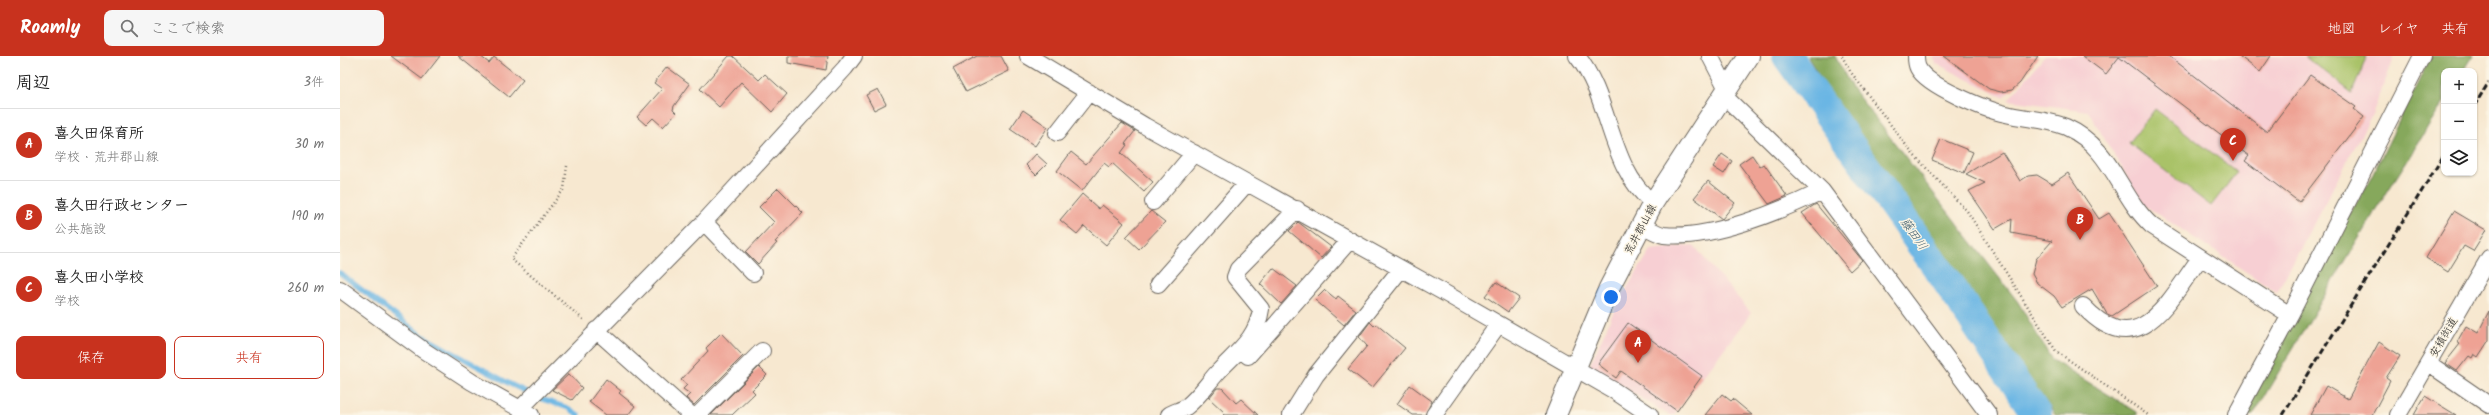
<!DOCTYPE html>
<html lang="ja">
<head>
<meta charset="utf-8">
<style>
	:root { --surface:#fff; --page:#f6f6f6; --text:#222; --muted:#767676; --line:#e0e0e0; --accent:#c8321e }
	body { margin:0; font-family:Kalam,"Klee One",sans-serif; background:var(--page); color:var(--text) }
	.controls { position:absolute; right:12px; top:12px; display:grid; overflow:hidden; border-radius:8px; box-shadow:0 1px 3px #0004 }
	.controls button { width:36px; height:36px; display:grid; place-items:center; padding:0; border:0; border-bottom:1px solid var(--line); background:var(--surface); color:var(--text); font:20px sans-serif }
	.you { position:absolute; left:1271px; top:241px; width:14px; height:14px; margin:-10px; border:3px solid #fff; border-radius:50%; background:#1a73e8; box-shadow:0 0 0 6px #1a73e833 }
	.badge { display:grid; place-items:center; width:26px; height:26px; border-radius:50%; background:var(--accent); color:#fff; font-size:13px; font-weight:700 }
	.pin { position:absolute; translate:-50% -33px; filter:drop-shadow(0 1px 2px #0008) }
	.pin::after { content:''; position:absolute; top:21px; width:14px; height:12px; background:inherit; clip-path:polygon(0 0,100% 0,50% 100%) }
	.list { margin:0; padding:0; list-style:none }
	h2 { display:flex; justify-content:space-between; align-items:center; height:52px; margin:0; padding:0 16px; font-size:17px }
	h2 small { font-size:13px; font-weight:400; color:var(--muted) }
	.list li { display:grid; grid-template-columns:26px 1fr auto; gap:12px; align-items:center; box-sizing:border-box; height:72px; padding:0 16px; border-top:1px solid var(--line) }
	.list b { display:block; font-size:15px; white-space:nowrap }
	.list p { margin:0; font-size:13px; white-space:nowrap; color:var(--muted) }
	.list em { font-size:13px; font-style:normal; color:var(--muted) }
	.actions { display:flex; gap:8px; padding:12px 16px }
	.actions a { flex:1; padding:9px 0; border:1px solid var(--accent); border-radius:8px; text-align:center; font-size:14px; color:var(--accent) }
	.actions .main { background:var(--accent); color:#fff }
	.icon { flex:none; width:22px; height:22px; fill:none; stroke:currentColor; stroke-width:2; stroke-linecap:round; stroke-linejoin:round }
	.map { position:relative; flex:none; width:2149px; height:359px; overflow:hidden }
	header { display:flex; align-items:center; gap:24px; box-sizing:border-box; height:56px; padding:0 20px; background:var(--accent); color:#fff }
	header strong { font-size:19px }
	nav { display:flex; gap:22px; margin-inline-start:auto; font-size:14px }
	.search { width:280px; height:36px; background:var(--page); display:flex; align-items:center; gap:10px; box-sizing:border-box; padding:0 14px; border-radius:8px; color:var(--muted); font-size:15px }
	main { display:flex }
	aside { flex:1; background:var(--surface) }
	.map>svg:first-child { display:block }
	.built { fill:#f7cfd3 }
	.green { fill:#a9c268; stroke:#626f42 }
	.forest { fill:#86a85c; stroke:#51623c }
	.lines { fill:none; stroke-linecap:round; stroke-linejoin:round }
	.stream { stroke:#6ab6e4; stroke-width:5 }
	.river { stroke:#6ab6e4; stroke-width:30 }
	.building { fill:#eea294 }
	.minor-casing { stroke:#69635b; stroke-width:18 }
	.major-casing { stroke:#69635b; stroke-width:22 }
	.path { stroke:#69635b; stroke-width:2.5; stroke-dasharray:1 3; stroke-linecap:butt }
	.minor { stroke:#fff; stroke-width:16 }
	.major { stroke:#fff; stroke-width:20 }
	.rail { stroke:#1c1c1c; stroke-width:3; stroke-dasharray:6 3; stroke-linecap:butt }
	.labels { text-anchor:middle; stroke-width:3; stroke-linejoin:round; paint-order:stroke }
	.street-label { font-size:11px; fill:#1c1c1c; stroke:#fcf5e5 }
	.water-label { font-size:12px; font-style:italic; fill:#3b5a6c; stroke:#fcf5e5 }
</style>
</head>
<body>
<header>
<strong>Roamly</strong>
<div class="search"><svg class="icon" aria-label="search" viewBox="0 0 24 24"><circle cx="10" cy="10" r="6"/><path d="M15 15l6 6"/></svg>ここで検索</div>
<nav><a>地図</a><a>レイヤ</a><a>共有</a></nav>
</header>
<main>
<aside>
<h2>周辺<small>3件</small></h2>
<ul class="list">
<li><span class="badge">A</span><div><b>喜久田保育所</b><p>学校 · 荒井郡山線</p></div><em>30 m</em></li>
<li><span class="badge">B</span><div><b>喜久田行政センター</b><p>公共施設</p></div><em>190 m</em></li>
<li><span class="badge">C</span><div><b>喜久田小学校</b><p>学校</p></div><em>260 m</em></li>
</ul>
<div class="actions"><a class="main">保存</a><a>共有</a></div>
</aside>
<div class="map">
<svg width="2149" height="359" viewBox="0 0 2149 359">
	<rect width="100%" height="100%" fill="#fcf5e5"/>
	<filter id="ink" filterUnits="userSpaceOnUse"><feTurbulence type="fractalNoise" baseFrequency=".025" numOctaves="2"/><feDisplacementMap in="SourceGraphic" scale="8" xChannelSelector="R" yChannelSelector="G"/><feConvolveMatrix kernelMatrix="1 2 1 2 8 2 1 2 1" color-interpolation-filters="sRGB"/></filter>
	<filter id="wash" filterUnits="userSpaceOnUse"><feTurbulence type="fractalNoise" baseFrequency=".012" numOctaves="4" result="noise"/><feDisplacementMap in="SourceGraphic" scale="16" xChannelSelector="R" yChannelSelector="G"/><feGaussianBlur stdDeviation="0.9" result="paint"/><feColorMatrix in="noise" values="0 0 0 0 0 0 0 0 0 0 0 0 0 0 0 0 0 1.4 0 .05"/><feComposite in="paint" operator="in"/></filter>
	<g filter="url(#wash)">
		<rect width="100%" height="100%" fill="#f7e8d0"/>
		<path class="built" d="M1593 0H1699L1664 41 1595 7Z
			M1705 0H2055L2031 61 1937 236 1804 149 1748 55 1668 44Z
			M1353 189 1411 257 1334 359H1329L1249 311 1278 246 1311 194Z"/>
		<path class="green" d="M1965 0H2027L2012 37Z
			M1815 53 1897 116 1871 150 1789 87Z"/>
		<path class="forest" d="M1467 0H1495L1512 32 1678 246 1712 304 1797 356V359H1715L1511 73Z
			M2091 0H2133L2124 15H2104V46L2034 157 1913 359H1891L2031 122Z"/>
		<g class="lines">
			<path class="stream" d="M0 217 81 279 170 328 199 342 228 352 239 359"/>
			<path class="river" d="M1447 0 1604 221 1697 359"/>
		</g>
		<g id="blocks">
			<path class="building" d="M51 0H100L82 23Z
				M118 0H140L149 7 154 1 183 24 169 41Z
				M389 0H393L419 24 425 18 447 38 432 56 401 26 379 51 360 33Z
				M448 0H488L486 14 448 7Z
				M637 0H661L669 15 626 36 613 13Z
				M1604 0H1698L1680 27 1672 34 1661 36 1649 33Z
				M1742 0H1829L1927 76 1970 19 2016 51 2014 53 2024 61 1959 146 1905 105 1909 100 1779 1 1766 18Z
				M1899 0H1931L1920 16Z
				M327 11 350 28 334 50 333 54 336 57 323 71 313 62 306 69 297 61 322 33 314 27Z
				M538 33 546 48 534 54 526 39Z
				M683 54 708 71 695 90 670 73Z
				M782 67 795 75 785 88 787 89 781 97 813 126 804 136 772 107 769 111 764 107 742 135 717 115 731 96 746 108Z
				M1601 83 1633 96 1624 117 1592 104Z
				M1662 96 1680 125 1688 120 1697 119 1712 128 1728 117 1759 163 1769 157 1817 230 1772 260 1767 258 1752 233 1722 251 1714 240 1697 227 1692 218 1696 203 1712 185 1671 177 1672 163 1655 173 1629 135 1645 127 1626 118Z
				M696 98 707 108 696 119 686 109Z
				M1382 98 1392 105 1384 118 1373 111Z
				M1412 99 1420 111 1424 108 1447 140 1429 148 1399 108Z
				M1368 125 1395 147 1382 163 1354 142Z
				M438 132 463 157 435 186 437 187 418 208 406 196 434 166 419 151Z
				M742 138 759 153 762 149 784 167 766 189 744 170 737 178 720 164Z
				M1476 148 1522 204 1510 215 1462 157Z
				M811 155 825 166 799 193 786 181Z
				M2114 155 2146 174 2133 195 2124 190 2108 216 2086 202Z
				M958 166 991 191 981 202 949 175Z
				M933 212 957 230 941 248 920 228Z
				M1156 226 1179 242 1168 256 1145 240Z
				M985 234 996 243 998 240 1016 254 1004 269 975 244Z
				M2149 255V284L2138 301 2134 298 2132 302 2129 300 2117 315 2105 307 2120 288 2117 286 2126 270 2138 277Z
				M1030 266 1034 270 1036 268 1065 292 1032 332 1008 313 1027 290 1019 281Z
				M1288 267 1362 320 1337 355 1281 315 1276 322 1258 308Z
				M381 277 403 300 354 349 346 342 350 338 343 333 347 329 341 324 368 295 366 292Z
				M2039 286 2060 300 2046 322 2050 325 2032 359H1970L1986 330 2008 343Z
				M419 311 427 319 412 334 415 337 392 359H371Z
				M229 318 242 332 232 344 212 334Z
				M266 323 281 335 279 337 295 350 288 359H266L249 346Z
				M1070 329 1092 345 1085 359H1073L1057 348Z
				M877 332H882L896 347 901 343 918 359H883L885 357 869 342Z
				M1382 338 1391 345 1393 343 1412 359H1365Z
				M2085 340 2116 359H2074Z"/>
		</g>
	</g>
	<g filter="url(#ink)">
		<use href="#blocks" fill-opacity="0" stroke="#69635b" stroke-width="1"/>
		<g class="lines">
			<defs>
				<path id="minor" d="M688 0 805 70 1103 236 1273 334 1310 359
					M1237 0C1272 43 1268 112 1313 147
					M1370 0 1387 33
					M1576 0C1576 4 1576 8 1578 12 1587 30 1646 54 1666 58 1685 63 1707 63 1726 71 1773 92 1778 139 1812 170L1950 259
					M1383 39 1482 135 1649 359
					M717 77 749 36
					M813 146 854 97
					M364 166 413 217
					M1302 169C1308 172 1317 178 1324 179 1370 184 1441 155 1482 135
					M818 228 907 127
					M0 233 83 294 132 326 191 359
					M1743 250C1798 309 1828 246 1860 202
					M256 274 351 359
					M908 300 1010 184
					M2088 307 2149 349
					M180 353 364 166 505 12 514 0
					M358 359 422 295
					M829 359C834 356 841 354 846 351 858 342 867 328 877 317 896 296 917 283 921 253L895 221 898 213 957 153
					M951 359 976 319 1061 213
					M1094 359 1158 269
					M1896 359 1950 259 2082 0
					M2058 359 2149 202"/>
				<path id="major" d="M1216 359 1269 232 1313 147 1409 0"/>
			</defs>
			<use href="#minor" class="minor-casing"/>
			<use href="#major" class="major-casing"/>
			<path class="path" d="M1502 0 1510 15 1572 97 1627 155 1716 295 1808 359
				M227 110 224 133 171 203 245 265"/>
			<use href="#minor" class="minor"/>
			<use href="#major" class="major"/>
			<path class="rail" d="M2134 50 2149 26
				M1943 359 2104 99"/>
		</g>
	</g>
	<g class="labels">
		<g class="street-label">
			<text transform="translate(1300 173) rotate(-62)" y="4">荒井郡山線</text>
			<text transform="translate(2103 281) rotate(-60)" y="4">安積街道</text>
		</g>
		<g class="water-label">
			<text transform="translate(1574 178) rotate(55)" y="4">藤田川</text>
		</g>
	</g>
</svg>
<div class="controls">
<button>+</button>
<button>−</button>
<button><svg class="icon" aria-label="layers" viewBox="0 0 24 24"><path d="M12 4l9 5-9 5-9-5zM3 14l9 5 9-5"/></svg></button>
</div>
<div class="you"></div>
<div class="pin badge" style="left:1298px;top:307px">A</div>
<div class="pin badge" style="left:1740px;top:184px">B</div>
<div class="pin badge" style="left:1893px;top:105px">C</div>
</div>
</main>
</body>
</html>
